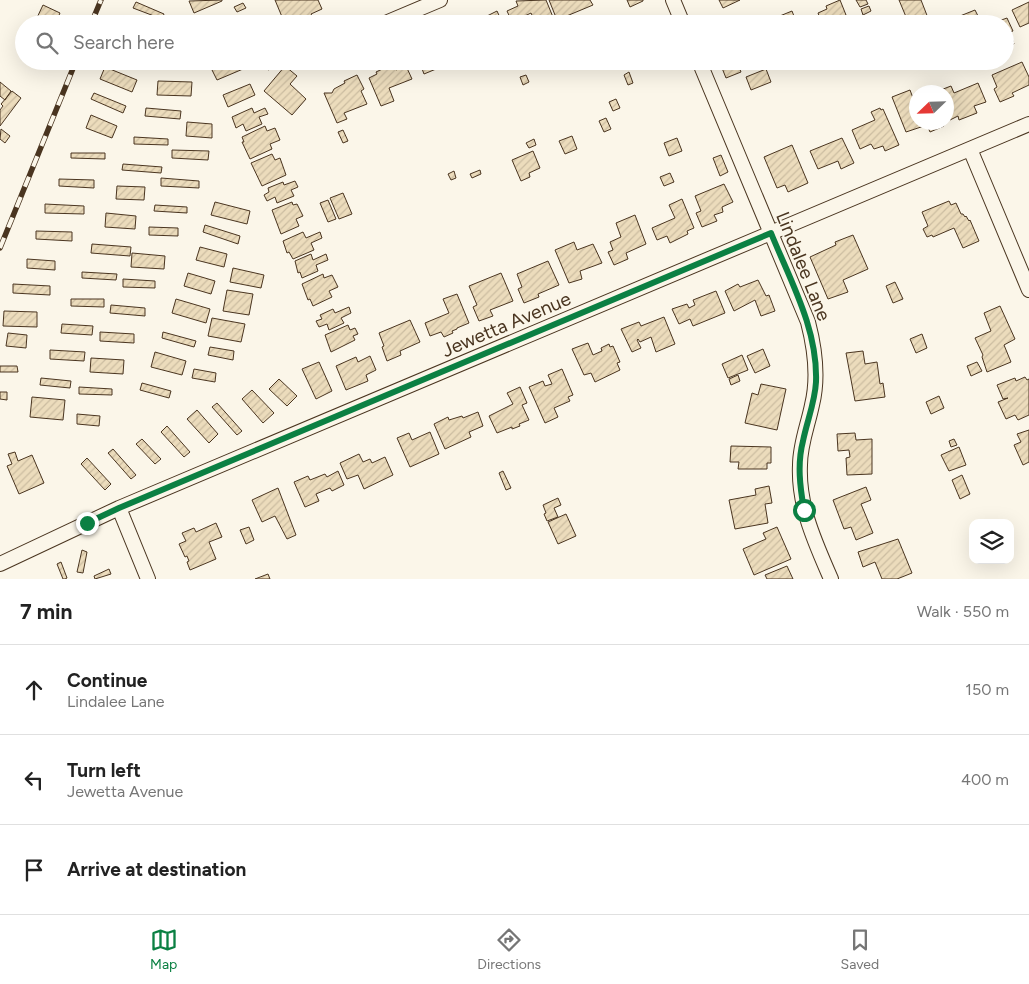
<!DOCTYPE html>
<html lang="en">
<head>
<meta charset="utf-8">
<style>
	:root { --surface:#fff; --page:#f2f2f2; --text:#222; --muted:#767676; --line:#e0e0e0; --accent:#0b8043 }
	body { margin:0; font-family:Figtree,sans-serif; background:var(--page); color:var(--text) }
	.controls { position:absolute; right:15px; bottom:15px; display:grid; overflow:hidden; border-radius:10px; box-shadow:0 5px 20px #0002 }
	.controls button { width:45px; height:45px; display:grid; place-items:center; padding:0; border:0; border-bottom:1px solid var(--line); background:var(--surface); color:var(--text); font:25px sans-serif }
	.compass { position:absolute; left:909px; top:85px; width:45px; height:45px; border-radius:50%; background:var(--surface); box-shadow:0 5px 20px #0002; rotate:247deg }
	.stop { position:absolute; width:15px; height:15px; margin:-11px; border:4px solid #0b8043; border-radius:50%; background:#fff }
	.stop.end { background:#0b8043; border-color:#fff; box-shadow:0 1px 5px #0008 }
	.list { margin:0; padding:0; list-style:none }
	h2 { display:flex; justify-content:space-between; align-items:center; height:65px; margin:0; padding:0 20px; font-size:21px }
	h2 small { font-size:16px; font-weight:400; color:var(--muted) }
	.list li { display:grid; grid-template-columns:32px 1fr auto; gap:15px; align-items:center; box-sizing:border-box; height:90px; padding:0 20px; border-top:1px solid var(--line) }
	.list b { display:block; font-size:19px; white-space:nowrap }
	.list p { margin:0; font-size:16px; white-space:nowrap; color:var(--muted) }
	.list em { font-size:16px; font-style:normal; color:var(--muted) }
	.icon { flex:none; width:28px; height:28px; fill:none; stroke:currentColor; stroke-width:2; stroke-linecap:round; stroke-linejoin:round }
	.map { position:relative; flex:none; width:1029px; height:579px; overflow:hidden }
	.search { position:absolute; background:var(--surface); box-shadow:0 5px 20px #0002; left:15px; right:15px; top:15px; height:55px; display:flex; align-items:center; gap:12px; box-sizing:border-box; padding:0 18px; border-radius:28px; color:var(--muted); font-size:19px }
	.sheet { height:335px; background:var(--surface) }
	nav { display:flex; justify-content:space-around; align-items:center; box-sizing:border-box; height:70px; border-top:1px solid var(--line); background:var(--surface); font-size:14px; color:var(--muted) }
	nav a { display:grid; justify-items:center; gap:2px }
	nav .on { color:var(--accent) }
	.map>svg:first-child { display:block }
	.building { fill:url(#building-hatch); stroke:#4a3520 }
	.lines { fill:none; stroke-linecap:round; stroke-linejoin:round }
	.minor-casing { stroke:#4a3520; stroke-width:16 }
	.minor { stroke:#fbf6e9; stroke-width:14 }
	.rail-casing { stroke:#4a3520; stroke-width:5.5 }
	.rail { stroke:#fbf6e9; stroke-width:4; stroke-dasharray:11; stroke-linecap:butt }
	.route { stroke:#0b8043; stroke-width:6 }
	.labels { text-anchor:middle; stroke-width:4; stroke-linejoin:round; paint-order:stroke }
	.street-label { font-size:19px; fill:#4a3520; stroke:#fbf6e9 }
</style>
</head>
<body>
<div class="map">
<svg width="1029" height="579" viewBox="0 0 1029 579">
	<defs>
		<pattern id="building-hatch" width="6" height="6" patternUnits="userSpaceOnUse" patternTransform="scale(1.25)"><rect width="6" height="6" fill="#ecdcbc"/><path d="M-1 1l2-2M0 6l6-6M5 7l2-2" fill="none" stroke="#ccbda1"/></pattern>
	</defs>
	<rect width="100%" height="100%" fill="#fbf6e9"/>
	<path class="building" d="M222 0V1L194 13 189 1Z
		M275 0H318L322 9 311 14 314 19 304 24H285Z
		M546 0 555 22 551 24H536L531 13 512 22 507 11 518 6 516 1Z
		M549 0H590L593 5 557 20Z
		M627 0H643V1L630 7Z
		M719 0H740L723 8Z
		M840 0 846 15 822 24 818 13 827 9 826 6Z
		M856 0H866L868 4 860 7Z
		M899 0H921L928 18 915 24H909Z
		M136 2 164 14 162 19 133 8Z
		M1029 2V23L1020 27 1012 10Z
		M243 3 246 8 237 12 234 7Z
		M43 5 60 13 55 24H34Z
		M869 6 871 11 863 15 861 9Z
		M975 10 982 24H963L960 16Z
		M497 11 503 24H483L485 23 483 18Z
		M792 11 797 24H772L770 20Z
		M475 17 478 24H461Z
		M1007 18 1013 31 1005 34V24H996V22Z
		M1011 36 1014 44 1007 48 1005 38Z
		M129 61H144L142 67Z
		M232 61H240L243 69 217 80 212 70Z
		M264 61H287V62L268 70Z
		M419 61H453V62L424 74Z
		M825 61H829L831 66 824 69 821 63Z
		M737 62 741 72 726 78 722 68Z
		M1022 62 1029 77V85L1012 93 1014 96 1000 102 994 89 997 87 992 75Z
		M393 64 396 70 406 66 412 79 389 88 394 101 381 106 369 78 377 74 376 72Z
		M285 66 297 76 290 84 306 99 292 115 264 91Z
		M105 67 137 80 132 92 100 79Z
		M766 69 771 82 751 90 746 77Z
		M629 72 633 83 628 85 624 75Z
		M357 75 364 89 361 91 367 104 344 113 347 119 337 123 324 93H332L334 89 345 83 344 81Z
		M526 75 529 82 523 85 520 77Z
		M158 81 192 82 191 96 157 95Z
		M0 82 11 91 5 100 0 96Z
		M978 83 986 102 974 106 977 113 959 120 958 116 950 120 946 112V92L938 91 951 86 954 93Z
		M250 84 255 95 228 107 223 95Z
		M910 90 916 106V122H943L944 126 930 132 927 125 906 132 892 97Z
		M12 91 21 98 0 126V110L3 106 1 104Z
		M94 93 126 106 123 113 91 99Z
		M616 99 620 108 613 111 609 102Z
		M146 108 181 111 180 119 145 116Z
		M252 108 254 113 265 108 268 114 259 117 262 124 246 131 243 124 236 128 232 117Z
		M880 108 881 110 883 109 899 145 885 151 883 146 874 149 871 144 860 149 852 130 875 120 871 112Z
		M91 115 117 126 112 138 86 128Z
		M606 118 611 129 604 132 599 121Z
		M187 122 212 124V138L186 136Z
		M265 126 267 131 275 128 280 140 270 144 272 149 250 159 242 142H244L242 137Z
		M1 129 10 136 5 143 0 139Z
		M343 130 348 141 343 143 338 132Z
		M572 136 577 149 565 154 559 141Z
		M134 137 168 139V145L134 144Z
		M677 138 682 151 669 156 664 143Z
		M842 138 854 163 841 169 838 161 818 169 810 151Z
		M534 139 536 145 529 148 526 143Z
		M792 145 808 183 788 192 785 185 777 188 764 157Z
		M172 150 209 151 208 160 172 158Z
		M533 151 540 168 529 173 530 177 521 181 512 160Z
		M71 153H105V159L71 158Z
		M272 154 275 160 280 158 286 175 262 186 251 163Z
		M721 155 728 172 720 176 713 158Z
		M123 164 162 167 161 173 122 170Z
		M480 170 481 174 472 178 470 174Z
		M454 171 456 178 451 180 448 174Z
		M670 173 674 182 664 186 660 177Z
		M161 178 199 181V188L161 186Z
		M59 179 94 180V188L59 186Z
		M295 181 298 187 291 190 294 196 277 203 275 197 267 201 264 195 269 192 268 188 283 182 284 185Z
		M724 184 733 202 722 207 723 212 714 215 717 221 702 227 696 213 701 211 695 196Z
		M117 186 145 187 144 200 116 199Z
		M343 193 352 214 339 219 330 198Z
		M682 199 694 228 687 231 688 234 670 243 667 236 657 240 652 228 675 218 669 205Z
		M328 200 336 219 328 222 320 203Z
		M949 201 951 205 956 203 961 214H963L965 217 966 216 969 221 970 220 979 241 963 248 954 228 933 237 932 235 927 237 923 229 928 226 922 212Z
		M215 202 250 211 247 224 211 215Z
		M292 202 293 205 297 204 303 216 296 219 299 226 281 234 272 210Z
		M45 204 84 206V214L45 213Z
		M155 205 187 207V213L154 211Z
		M106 213 136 216 135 229 105 227Z
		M635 215 646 244 626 253 628 259 614 265 608 252 613 250 610 242 621 237 616 223Z
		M205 225 240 236 238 244 203 232Z
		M149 227 178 228V236L149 235Z
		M36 231 72 232V241L36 239Z
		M303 232 306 238 320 232 322 238 311 243 314 250 293 259 289 252 287 253 283 241Z
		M853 235 868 269 843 280 848 292 828 299 810 257 836 245 835 242Z
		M574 242 577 250 593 244 602 263 580 271 582 279 569 283 555 250Z
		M92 244 131 247 130 256 91 253Z
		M200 247 227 254 224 267 196 260Z
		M132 253 165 256 164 269 131 267Z
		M311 254 313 260 326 254 328 260 316 265 318 271 302 278 300 272 298 273 295 261Z
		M27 259 55 261V270L27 268Z
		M548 261 559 285 538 294 539 297 524 303 518 289 522 287 517 274Z
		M233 268 264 275 261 288 230 282Z
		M82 272 117 274 116 280 82 278Z
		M188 273 215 281 211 294 184 286Z
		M501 273 513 301 490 310 493 316 479 321 473 307 477 305 469 286Z
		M323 274 324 278 332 275 338 287 329 291 332 297 313 306 310 299 308 300 302 284Z
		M123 279 155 281V288L123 287Z
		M758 280 766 296 769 295 775 311 761 316 755 300 734 311 725 291 738 284 740 287Z
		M895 282 903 299 893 303 886 286Z
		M13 284 50 286V295L13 293Z
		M227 290 253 294 249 315 223 311Z
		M716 291 725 313 693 326 690 319 679 324 672 309 687 304 689 308 695 305 693 300Z
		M457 294 469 323 457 328V329L452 331 453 333 444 337 441 332 430 336 425 323 449 313 443 299Z
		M71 299H104V307L71 306Z
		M176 299 210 309 206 323 172 313Z
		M111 305 145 308V316L110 313Z
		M1000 306 1015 339 1004 345 1011 362 987 372 982 357 983 355 975 338 991 331 984 313Z
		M349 307 351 313 341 318 344 323 329 330 327 324 319 327 316 321 322 319 320 315 333 309 335 313Z
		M4 311 37 312V327L3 326Z
		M664 317 675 344 656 352 651 337 640 342 638 339 637 340 641 348 632 352 621 329 639 322 641 326Z
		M212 318 245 324 241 342 208 336Z
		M410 320 420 342 400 351 401 355 387 361 382 347 384 346 379 333Z
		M62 324 93 326 92 335 61 333Z
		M348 325 350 330 355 328 358 334 353 336 355 340 331 352 325 335Z
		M100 332 134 334V343L100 341Z
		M163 332 196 341 194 347 162 338Z
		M8 333 27 335 26 348 6 346Z
		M922 334 927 348 916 353 910 339Z
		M588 343 593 355 602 351 601 348 609 344 610 347 613 346 620 362 617 363 620 370 595 382 591 373 584 375 572 349Z
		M210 347 234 351 233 360 208 355Z
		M763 349 770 366 755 373 747 356Z
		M50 350 85 352 84 361 50 359Z
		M863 351 865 364 877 362 880 384 883 383 885 397 855 401 846 353Z
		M155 352 186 361 182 375 151 367Z
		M742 355 748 370 728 378 722 364Z
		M370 356 376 370 366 375 368 381 346 390 336 366 356 357 358 362Z
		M91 358 124 360 123 374 90 372Z
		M319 362 332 391 316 399 302 369Z
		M977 362 982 371 971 376 967 366Z
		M0 366H17L18 372H0Z
		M194 369 216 373 215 382 192 378Z
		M562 369 573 395 568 397 570 401 554 408 558 417 545 423 529 387 543 381 545 386 552 384 548 375Z
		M738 375 740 381 731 385 729 379Z
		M1025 377 1027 380 1029 379V415L1018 420 1015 415 1006 419 998 402 1008 398 1003 399 997 385 1015 378 1016 381Z
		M41 378 71 381 70 388 40 385Z
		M279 379 297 396 287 406 269 389Z
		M142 383 171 391 169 398 140 390Z
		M761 384 786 389 777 430 745 423 752 393 758 395Z
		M79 387 112 389V395L79 394Z
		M520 387 527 403 522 405 529 420 519 424 520 426 512 429V427L497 433 489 416 513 404 507 393Z
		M252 390 274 413 263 423 242 399Z
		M0 392H7V400L0 399Z
		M939 396 944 408 931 414 926 402Z
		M32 397 65 400 63 420 30 417Z
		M217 403 242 431 237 435 212 407Z
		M197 410 218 434 209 443 187 419Z
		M478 412 483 426 469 432 471 437 445 449 434 424 448 417 449 420 462 416 463 418Z
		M77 414 100 416 99 426 77 424Z
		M167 426 190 452 184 457 161 432Z
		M1029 430V462L1023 465 1014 445 1021 442 1017 434Z
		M430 432 439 454 410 467 397 438 409 433 412 440Z
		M855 433 856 440 872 439V474L847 475 846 458 850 457 849 450 838 451 837 434Z
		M142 439 161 459 155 464 136 444Z
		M954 439 957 445 951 447 949 441Z
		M731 446 771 447V463H767V469H738L739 462H730Z
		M959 447 966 465 949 471 941 455Z
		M113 449 136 475 131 479 108 453Z
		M15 452 18 461 32 455 44 483 19 494 7 466 12 464 8 454Z
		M359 454 363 462 370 459 372 463 385 457 393 475 364 489 358 475 347 479 340 463Z
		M87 458 111 484 105 490 81 464Z
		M338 471 344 485 332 491 330 488 316 494 319 501 305 507 294 482 308 476 310 480 325 474 327 477Z
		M503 471 511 488 506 490 499 473Z
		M962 475 970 494 960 499 952 480Z
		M769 486 772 503 765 504 768 523 735 529 729 500 756 495 755 489Z
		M866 487 871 500 861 504 873 533 856 540 851 527 844 529 833 500Z
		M278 488 296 535 287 539 275 516 262 522 252 500Z
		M558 498 561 505 554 508 558 517 547 521 544 514 546 513 543 505Z
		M566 514 576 536 558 544 548 522Z
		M216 523 222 537 209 542 216 559 190 570 187 562 189 561 187 556 185 557 179 544 186 541 182 533 194 528 196 532Z
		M249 527 254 540 246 544 240 530Z
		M777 527 791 559 754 575 743 549 766 539 763 533Z
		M898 539 912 573 897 579H882L875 562 863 567 858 552Z
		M82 550 87 552 83 573 77 572Z
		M61 562 67 578 65 579H63L57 564Z
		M787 566 793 579H767L765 575Z
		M109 569 111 574 95 579 94 576Z
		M268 574 270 579H255Z"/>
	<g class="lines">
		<defs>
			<path id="minor" d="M673 0 683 24
				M383 24 440 0
				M699 61 808 322C815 349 819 377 812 405 808 425 800 444 800 465 798 506 815 542 831 579
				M970 149 1029 290
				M119 508 148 579
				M0 564 119 508 1029 124"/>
		</defs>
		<use href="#minor" class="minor-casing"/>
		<use href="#minor" class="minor"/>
		<defs>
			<path id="rail" d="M91 24 101 0
				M0 248 76 61"/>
		</defs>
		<use href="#rail" class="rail-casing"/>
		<use href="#rail" class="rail"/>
	</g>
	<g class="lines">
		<path class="route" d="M87 523 119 508 771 233C790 280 818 329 816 382 815 402 807 421 803 441 797 464 800 487 804 510"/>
	</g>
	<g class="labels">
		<g class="street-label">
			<text transform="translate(804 266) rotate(68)" y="7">Lindalee Lane</text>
			<text transform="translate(506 324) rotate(-23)" y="7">Jewetta Avenue</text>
		</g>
	</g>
</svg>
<div class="controls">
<button><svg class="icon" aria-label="layers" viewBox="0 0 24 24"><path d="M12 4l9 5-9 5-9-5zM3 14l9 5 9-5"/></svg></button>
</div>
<svg class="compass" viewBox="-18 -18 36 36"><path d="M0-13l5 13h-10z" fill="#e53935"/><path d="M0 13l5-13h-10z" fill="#767676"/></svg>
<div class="stop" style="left:804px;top:510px"></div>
<div class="stop end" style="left:87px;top:523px"></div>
<div class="search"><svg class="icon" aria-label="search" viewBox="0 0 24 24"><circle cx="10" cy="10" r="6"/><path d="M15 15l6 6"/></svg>Search here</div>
</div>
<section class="sheet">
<h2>7 min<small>Walk · 550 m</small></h2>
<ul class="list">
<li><svg class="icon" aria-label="ahead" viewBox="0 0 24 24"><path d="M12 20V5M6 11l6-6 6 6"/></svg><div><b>Continue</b><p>Lindalee Lane</p></div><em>150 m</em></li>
<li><svg class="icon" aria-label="left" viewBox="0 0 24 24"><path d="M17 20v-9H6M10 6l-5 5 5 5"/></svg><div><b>Turn left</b><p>Jewetta Avenue</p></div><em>400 m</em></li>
<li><svg class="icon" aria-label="arrive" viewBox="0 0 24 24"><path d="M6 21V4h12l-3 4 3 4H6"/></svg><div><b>Arrive at destination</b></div></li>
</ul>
</section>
<nav>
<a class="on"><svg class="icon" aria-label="map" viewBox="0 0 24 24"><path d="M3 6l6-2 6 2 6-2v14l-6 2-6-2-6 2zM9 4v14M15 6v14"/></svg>Map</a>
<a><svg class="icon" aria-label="directions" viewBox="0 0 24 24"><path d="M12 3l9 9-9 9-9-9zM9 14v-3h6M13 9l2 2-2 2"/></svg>Directions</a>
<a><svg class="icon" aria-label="saved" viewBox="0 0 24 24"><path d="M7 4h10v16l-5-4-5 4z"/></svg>Saved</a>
</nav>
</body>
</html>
